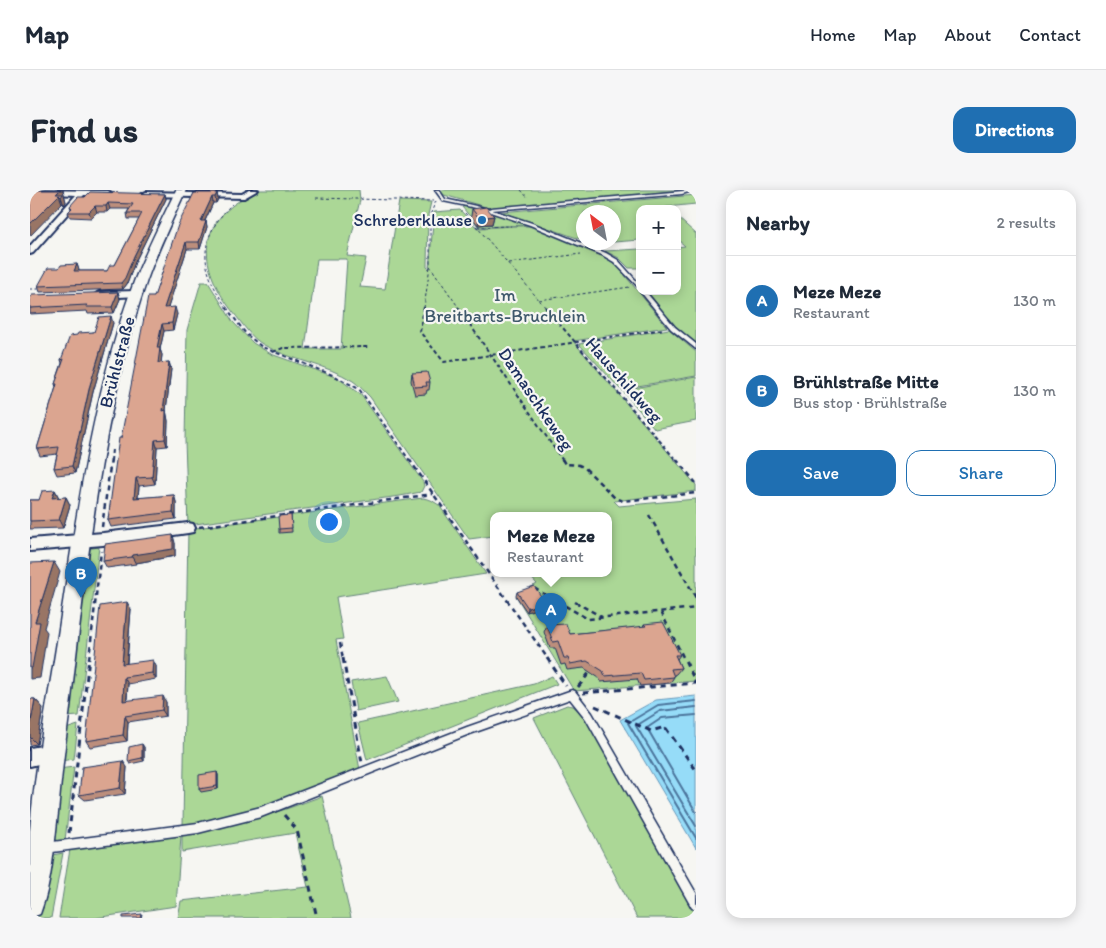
<!DOCTYPE html>
<html lang="en">
<head>
<meta charset="utf-8">
<style>
	:root { --surface:#fff; --page:#f6f6f7; --text:#1f2937; --muted:#747a83; --line:#e0e1e3; --accent:#1f6fb2 }
	body { margin:0; font-family:Itim,sans-serif; background:var(--page); color:var(--text) }
	.controls { position:absolute; right:15px; top:15px; display:grid; overflow:hidden; border-radius:10px; box-shadow:0 2px 12px #0003 }
	.controls button { width:45px; height:45px; display:grid; place-items:center; padding:0; border:0; border-bottom:1px solid var(--line); background:var(--surface); color:var(--text); font:25px sans-serif }
	.compass { position:absolute; left:546px; top:15px; width:45px; height:45px; border-radius:50%; background:var(--surface); box-shadow:0 2px 12px #0003; rotate:328deg }
	.you { position:absolute; left:298px; top:331px; width:18px; height:18px; margin:-12px; border:4px solid #fff; border-radius:50%; background:#1a73e8; box-shadow:0 0 0 8px #1a73e833 }
	.badge { display:grid; place-items:center; width:32px; height:32px; border-radius:50%; background:var(--accent); color:#fff; font-size:16px; font-weight:700 }
	.pin { position:absolute; translate:-50% -41px; filter:drop-shadow(0 1px 2px #0008) }
	.pin::after { content:''; position:absolute; top:26px; width:18px; height:15px; background:inherit; clip-path:polygon(0 0,100% 0,50% 100%) }
	.popup { position:absolute; left:460px; top:322px; width:122px; height:65px; box-sizing:border-box; display:grid; place-content:center; border-radius:10px; background:var(--surface); filter:drop-shadow(0 1px 4px #0005); font-size:16px; white-space:nowrap; color:var(--muted) }
	.popup b { font-size:19px; color:var(--text) }
	.popup::after { content:''; position:absolute; left:50%; top:100%; margin-left:-10px; border:10px solid transparent; border-top-color:var(--surface) }
	.list { margin:0; padding:0; list-style:none }
	h2 { display:flex; justify-content:space-between; align-items:center; height:65px; margin:0; padding:0 20px; font-size:21px }
	h2 small { font-size:16px; font-weight:400; color:var(--muted) }
	.list li { display:grid; grid-template-columns:32px 1fr auto; gap:15px; align-items:center; box-sizing:border-box; height:90px; padding:0 20px; border-top:1px solid var(--line) }
	.list b { display:block; font-size:19px; white-space:nowrap }
	.list p { margin:0; font-size:16px; white-space:nowrap; color:var(--muted) }
	.list em { font-size:16px; font-style:normal; color:var(--muted) }
	.actions { display:flex; gap:10px; padding:15px 20px }
	.actions a { flex:1; padding:11px 0; border:1px solid var(--accent); border-radius:15px; text-align:center; font-size:18px; color:var(--accent) }
	.actions .main { background:var(--accent); color:#fff }
	.map { position:relative; flex:none; width:666px; height:728px; overflow:hidden; border-radius:15px }
	header { display:flex; align-items:center; gap:30px; box-sizing:border-box; height:70px; padding:0 25px; background:var(--surface); border-bottom:1px solid var(--line) }
	header strong { font-size:24px }
	nav { display:flex; gap:28px; margin-inline-start:auto; font-size:18px }
	.intro { display:flex; align-items:center; justify-content:space-between; box-sizing:border-box; height:120px; padding:0 30px }
	h1 { margin:0; font-size:35px }
	.button { padding:12px 22px; border-radius:15px; background:var(--accent); color:#fff; font-size:18px; font-weight:700 }
	main { display:flex; gap:30px; padding:0 30px }
	aside { flex:1; background:var(--surface); border-radius:15px; box-shadow:0 2px 12px #0003 }
	.map>svg:first-child { display:block }
	.green { fill:#abd796; stroke:#63837a; fill-rule:evenodd }
	.water { fill:#96dcf8; stroke:#6597ba }
	.lines { fill:none; stroke-linecap:round; stroke-linejoin:round }
	.shore { stroke:#4c749c; stroke-width:2 }
	.service-casing { stroke:#1b2f5e; stroke-width:3 }
	.minor-casing { stroke:#1b2f5e; stroke-width:4 }
	.tertiary-casing { stroke:#1b2f5e; stroke-width:3 }
	.path-far3 { stroke:#1b2f5e; stroke-width:1; stroke-dasharray:3 2.5; stroke-linecap:butt }
	.path-far2 { stroke:#1b2f5e; stroke-width:2; stroke-dasharray:4 3; stroke-linecap:butt }
	.path-far1 { stroke:#1b2f5e; stroke-width:2.5; stroke-dasharray:5 4; stroke-linecap:butt }
	.path { stroke:#1b2f5e; stroke-width:3; stroke-dasharray:6 5; stroke-linecap:butt }
	.service { fill:#f6f6f2; fill-rule:evenodd }
	.minor { fill:#f6f6f2; fill-rule:evenodd }
	.tertiary { fill:#f6f6f2; fill-rule:evenodd }
	.wall { fill:#bc8e7c; stroke:#1b2f5e }
	.shaded-wall { fill:#997465; stroke:#1b2f5e }
	.building { fill:#dba590; stroke:#1b2f5e }
	.poi-dot { fill:#1f6fb2; stroke:#f6f6f2; stroke-width:2 }
	.labels { text-anchor:middle; stroke-width:4.5; stroke-linejoin:round; paint-order:stroke }
	.far-poi-label { font-size:18px; fill:#1b2f5e; stroke:#f6f6f2; text-anchor:end }
	.far-park-label { font-size:18px; fill:#3f596c; stroke:#f6f6f2 }
	.far-street-label { font-size:18px; fill:#1b2f5e; stroke:#f6f6f2 }
</style>
</head>
<body>
<header>
<strong>Map</strong>
<nav><a>Home</a><a>Map</a><a>About</a><a>Contact</a></nav>
</header>
<div class="intro"><h1>Find us</h1><a class="button">Directions</a></div>
<main>
<div class="map">
<svg width="666" height="728" viewBox="0 0 666 728">
	<rect width="100%" height="100%" fill="#f6f6f2"/>
	<filter id="ink" filterUnits="userSpaceOnUse"><feTurbulence type="fractalNoise" baseFrequency=".02" numOctaves="2"/><feDisplacementMap in="SourceGraphic" scale="10" xChannelSelector="R" yChannelSelector="G"/><feConvolveMatrix kernelMatrix="1 2 1 2 8 2 1 2 1" color-interpolation-filters="sRGB"/></filter>
	<g filter="url(#ink)">
		<path class="green" d="M226 0H329L330 10 317 66 336 68 330 97 355 99 369 11 401 12 398 25 397 77 399 79 404 22 430 20 447 38C462 38 492 34 505 37 527 42 574 63 589 78L637 137 543 151 666 295V301L584 311 589 316 666 309V491L544 501 486 406 507 394 497 383H578V325H464L463 346 439 349 340 207C335 202 329 195 323 191 296 174 262 171 234 155 221 148 212 133 203 122 180 93 163 53 195 22 204 13 215 7 226 0ZM287 69H317L311 159H275Z
			M410 0H658L459 18 414 5Z
			M666 5V14L636 17 638 19H610V50L584 52V22H554L553 50 471 22Z
			M440 16 501 35 449 37 432 17Z
			M647 27 666 44V153L644 135 617 101H647V57L655 56 647 49Z
			M610 59V78H599L589 68 575 61Z
			M171 92H178L203 132 223 153 241 164 308 188 331 205 393 292 394 296 391 302 370 306 158 335 155 251 157 140Z
			M639 139 666 162V186L590 199 549 154Z
			M666 187V231L625 239 592 200Z
			M393 308 401 310 409 315 456 384 306 407 313 449 306 450 330 580C272 602 215 626 153 635L158 339Z
			M69 357 49 526 35 527 56 359Z
			M357 486 368 512 326 521 321 492Z
			M522 486 527 494 337 570 328 533 504 494Z
			M537 515 543 516 554 526 663 715 665 728H607L504 528Z
			M48 535 44 569 30 571 33 540Z
			M44 577 35 650 21 652 28 579Z
			M292 606 321 728H148L151 711 278 697 265 643 152 662V645C203 637 244 624 292 606Z
			M151 646 146 716 65 728H29L40 659Z
			M33 663 21 728H4L15 670 23 665Z"/>
		<path class="water" d="M666 506V658L590 530 626 510Z"/>
		<g class="lines">
			<path class="shore" d="M666 511 628 515 598 533 666 648
				M666 517 630 521 606 536 666 636
				M666 525 632 528 617 538 666 622"/>
			<defs>
				<path id="service" d="M405 0H409L415 9 459 19 461 18 665 0 652 4 462 20 502 33 576 63 588 70 610 95V99L584 72 572 65 500 35 451 19 413 11Z
					M610 101H615L645 137 666 154V159L641 139Z
					M542 500 545 501 562 523 666 703V719L662 718 556 529 540 509 437 545 231 627 168 643 15 663 11 662 10 658 11 654 15 653 168 633 231 617 437 537Z"/>
				<path id="minor" d="M0 0 78 1 82 3 78 5H54L3 63 0 64V56L46 5 0 3Z
					M219 0H228L214 8 116 6 112 4 116 2 212 4Z
					M106 101 109 102V106L69 108 64 105 69 102Z
					M158 333 163 334 165 338 163 342 158 343 73 355 0 361V349L73 343Z
					M23 554 30 557 32 563 30 569 0 576V558Z"/>
				<path id="tertiary" d="M146 0H156C142 30 128 59 117 90 70 227 57 375 40 518 35 553 31 588 28 623 24 656 22 693 10 724L0 728C0 699 0 669 0 641 5 573 20 500 30 432 48 316 64 199 105 89 117 59 132 29 146 0Z"/>
			</defs>
			<use href="#service" class="service-casing"/>
			<use href="#minor" class="minor-casing"/>
			<use href="#tertiary" class="tertiary-casing"/>
			<path class="path-far3" d="M491 0 498 8
				M286 8 404 11
				M406 11 400 25V76L429 118
				M435 23 516 118
				M447 37 481 36
				M478 73 551 64
				M0 99H12
				M509 110 600 97
				M197 118C169 78 167 49 202 14
				M394 118 400 76"/>
			<path class="path-far2" d="M196 117 216 144 232 157 305 186 329 199 380 271
				M394 117 390 142 414 172 634 139
				M428 117 533 271
				M515 117 647 271
				M243 162 253 158 341 157
				M81 271 82 259"/>
			<path class="path-far1" d="M379 269 518 469
				M532 269 535 274 549 275 555 278 585 308 593 311 666 303
				M646 269 666 293
				M619 325 666 408
				M72 337 81 269
				M169 337 403 304
				M504 398 558 429 666 418
				M545 412 572 427
				M631 422 654 469
				M310 453 313 469
				M59 469 71 361"/>
			<path class="path" d="M313 468 332 573
				M517 468 536 496
				M548 497 560 482
				M553 503 666 493 654 468
				M565 516 621 541 635 537 666 580
				M254 625 267 640 287 728
				M39 643 59 468"/>
			<use href="#service" class="service"/>
			<use href="#minor" class="minor"/>
			<use href="#tertiary" class="tertiary"/>
		</g>
		<path class="wall" d="M0 0H33L36 12 34 15 32 13Z
			M168 0H192L191 2 169 1Z
			M164 3H187L188 9 186 13H183L175 31H176L177 37 170 59H157L138 117 147 124 143 140 134 141 130 159 132 165 131 173 139 172 141 179 136 220 138 231 137 256 127 257 125 294 109 296 108 308 144 305 146 312V329L81 337 78 330 91 248 124 107Z
			M135 4 136 9 105 72 97 94 93 99 10 102 8 96 29 78 47 74 49 81H77L85 75 109 29H98L97 23 99 19H80L77 22H67L61 28 40 27 38 22 41 19 40 16 55 7Z
			M442 19 464 26 462 34 448 35 441 26Z
			M88 102 90 109 84 123 58 124 57 121 0 124V118Z
			M83 133 63 202 45 283 27 285 24 278 27 264 10 266 7 259 26 197 25 194 32 173 31 170 47 145 64 142Z
			M382 183 400 192 399 200H397L396 204 385 205 381 191Z
			M25 300 29 308 36 307 40 315 33 338 0 339V310H9Z
			M261 325 262 342 249 343V339Z
			M145 353V366L106 373V374L77 378 73 371Z
			M487 402 515 412 513 416 497 422 486 406Z
			M101 419 97 474 126 476V489L98 494 97 511 136 512V526L98 532 97 551 60 557 56 551Z
			M614 434 650 465 647 469 651 478 646 484 644 485V487L640 493 610 496 607 489 571 492 569 488 554 478 537 480 535 474 531 475 525 458H520L514 442 517 435 540 444 613 437Z
			M0 509H5L13 518 7 554 0 555Z
			M114 557V571L100 574 98 571Z
			M97 577 95 604 55 610 49 605Z
			M187 582 188 585V599L171 602 169 599Z"/>
		<path class="shaded-wall" d="M30 0H33L36 12 34 15 31 7 29 5 32 13 0 46V34Z
			M187 3 188 9 186 13 185 7Z
			M135 4 136 9 105 72 97 94 93 99 91 93 104 66Z
			M182 7 183 13 172 37 171 31Z
			M78 13 80 19 77 22 76 16Z
			M65 16 67 22 61 28 59 22Z
			M464 26 462 34 448 35 449 28Z
			M176 31 177 37 170 59 169 52Z
			M156 52 157 59 136 124 134 118Z
			M47 74 49 80 46 87 44 81Z
			M88 102 90 109 84 123 82 117Z
			M145 117 147 124 143 140 142 133Z
			M81 126 83 133 63 202 45 283 42 276 60 195Z
			M132 134 134 141 130 159 132 165 130 180 128 173 127 158Z
			M139 172 141 179 135 228 133 221Z
			M136 220 138 231 137 256 135 249Z
			M125 250 127 257 125 294 122 287Z
			M106 288 109 296 107 316 104 308Z
			M25 300 29 308H22Z
			M144 305 146 312V329L143 322Z
			M36 307 40 315 33 338 29 330Z
			M143 345 145 353V366L106 373V374L102 367 103 365Z
			M24 372 30 382 14 438 17 442 10 488 0 489V478L5 432Z
			M97 412 101 419 96 481 92 474Z
			M515 412 513 416 497 422 498 418Z
			M123 470 126 476V489L122 483Z
			M94 487 98 494 96 517 93 511Z
			M133 506 136 512V526L132 520Z
			M5 509 13 518 7 554 0 547V537Z
			M95 526 98 532 97 551 93 545Z
			M112 554 114 557V571L112 568Z
			M93 571 97 577 95 604 90 598Z
			M187 582 188 585V599L187 596Z"/>
		<path class="building" d="M0 0H30L26 4H33L31 7 29 5 0 34Z
			M60 2 135 4 104 66 95 88 91 93 8 96 18 78H29L31 75 47 74 44 81H77L80 75H85L112 23H97L103 14 78 13 76 16H65L59 22H38L42 18 40 16 48 7H55Z
			M164 3H187L185 7H182L171 31H176L169 52H156L134 118 145 117 142 133 132 134 127 158H130L128 173 139 172 133 221 136 220V224L135 249 125 250 122 287 106 288 104 308 144 305 143 322 78 330 89 248H91L118 107H124L148 35Z
			M456 17 464 26 449 28 442 19Z
			M88 102 82 117H56L57 115 0 118V109L2 105Z
			M81 126 60 195 42 276 24 278 29 257 7 259 27 194H25L34 169 31 170 40 146 47 145 48 143 64 142 69 127Z
			M397 182 400 192H396L397 196 385 197 382 183Z
			M25 300 22 308 36 307 29 330 0 331V310H9L12 301Z
			M261 325 262 338 249 339 248 326Z
			M143 345V359L103 365 102 367 73 371 75 354Z
			M24 372 5 432H10L2 478H0V373Z
			M504 396 515 412 498 418 487 402Z
			M97 412 92 474 123 470 122 483 94 487 93 511 133 506 132 520 95 526 93 545 56 551 70 416Z
			M633 432 650 465H645L651 478 641 479 644 487 614 490 611 483 575 486 573 481 557 471 540 474 538 468H534L528 451 523 452 517 435 536 434 540 444 616 436 614 434Z
			M0 509H5L0 537Z
			M112 554V568L98 571 99 557Z
			M93 571 90 598 49 605 52 577Z
			M187 582V596L169 599V585Z
			M112 724 111 728H93V726Z"/>
	</g>
	<circle class="poi-dot" cx="452" cy="30" r="5"/>
	<g class="labels">
		<g class="far-poi-label">
			<text x="442" y="36">Schreberklause</text>
		</g>
		<g class="far-park-label">
			<text x="475" y="111">Im<tspan x="475" dy="21">Breitbarts-Bruchlein</tspan></text>
		</g>
		<g class="far-street-label">
			<text transform="translate(87 172) rotate(-75)" y="6">Brühlstraße</text>
			<text transform="translate(594 190) rotate(49)" y="6">Hauschildweg</text>
			<text transform="translate(506 209) rotate(56)" y="6">Damaschkeweg</text>
		</g>
	</g>
</svg>
<div class="controls">
<button>+</button>
<button>−</button>
</div>
<svg class="compass" viewBox="-18 -18 36 36"><path d="M0-13l5 13h-10z" fill="#e53935"/><path d="M0 13l5-13h-10z" fill="#747a83"/></svg>
<div class="you"></div>
<div class="pin badge" style="left:521px;top:444px">A</div>
<div class="popup"><b>Meze Meze</b>Restaurant</div>
<div class="pin badge" style="left:51px;top:408px">B</div>
</div>
<aside>
<h2>Nearby<small>2 results</small></h2>
<ul class="list">
<li><span class="badge">A</span><div><b>Meze Meze</b><p>Restaurant</p></div><em>130 m</em></li>
<li><span class="badge">B</span><div><b>Brühlstraße Mitte</b><p>Bus stop · Brühlstraße</p></div><em>130 m</em></li>
</ul>
<div class="actions"><a class="main">Save</a><a>Share</a></div>
</aside>
</main>
</body>
</html>
